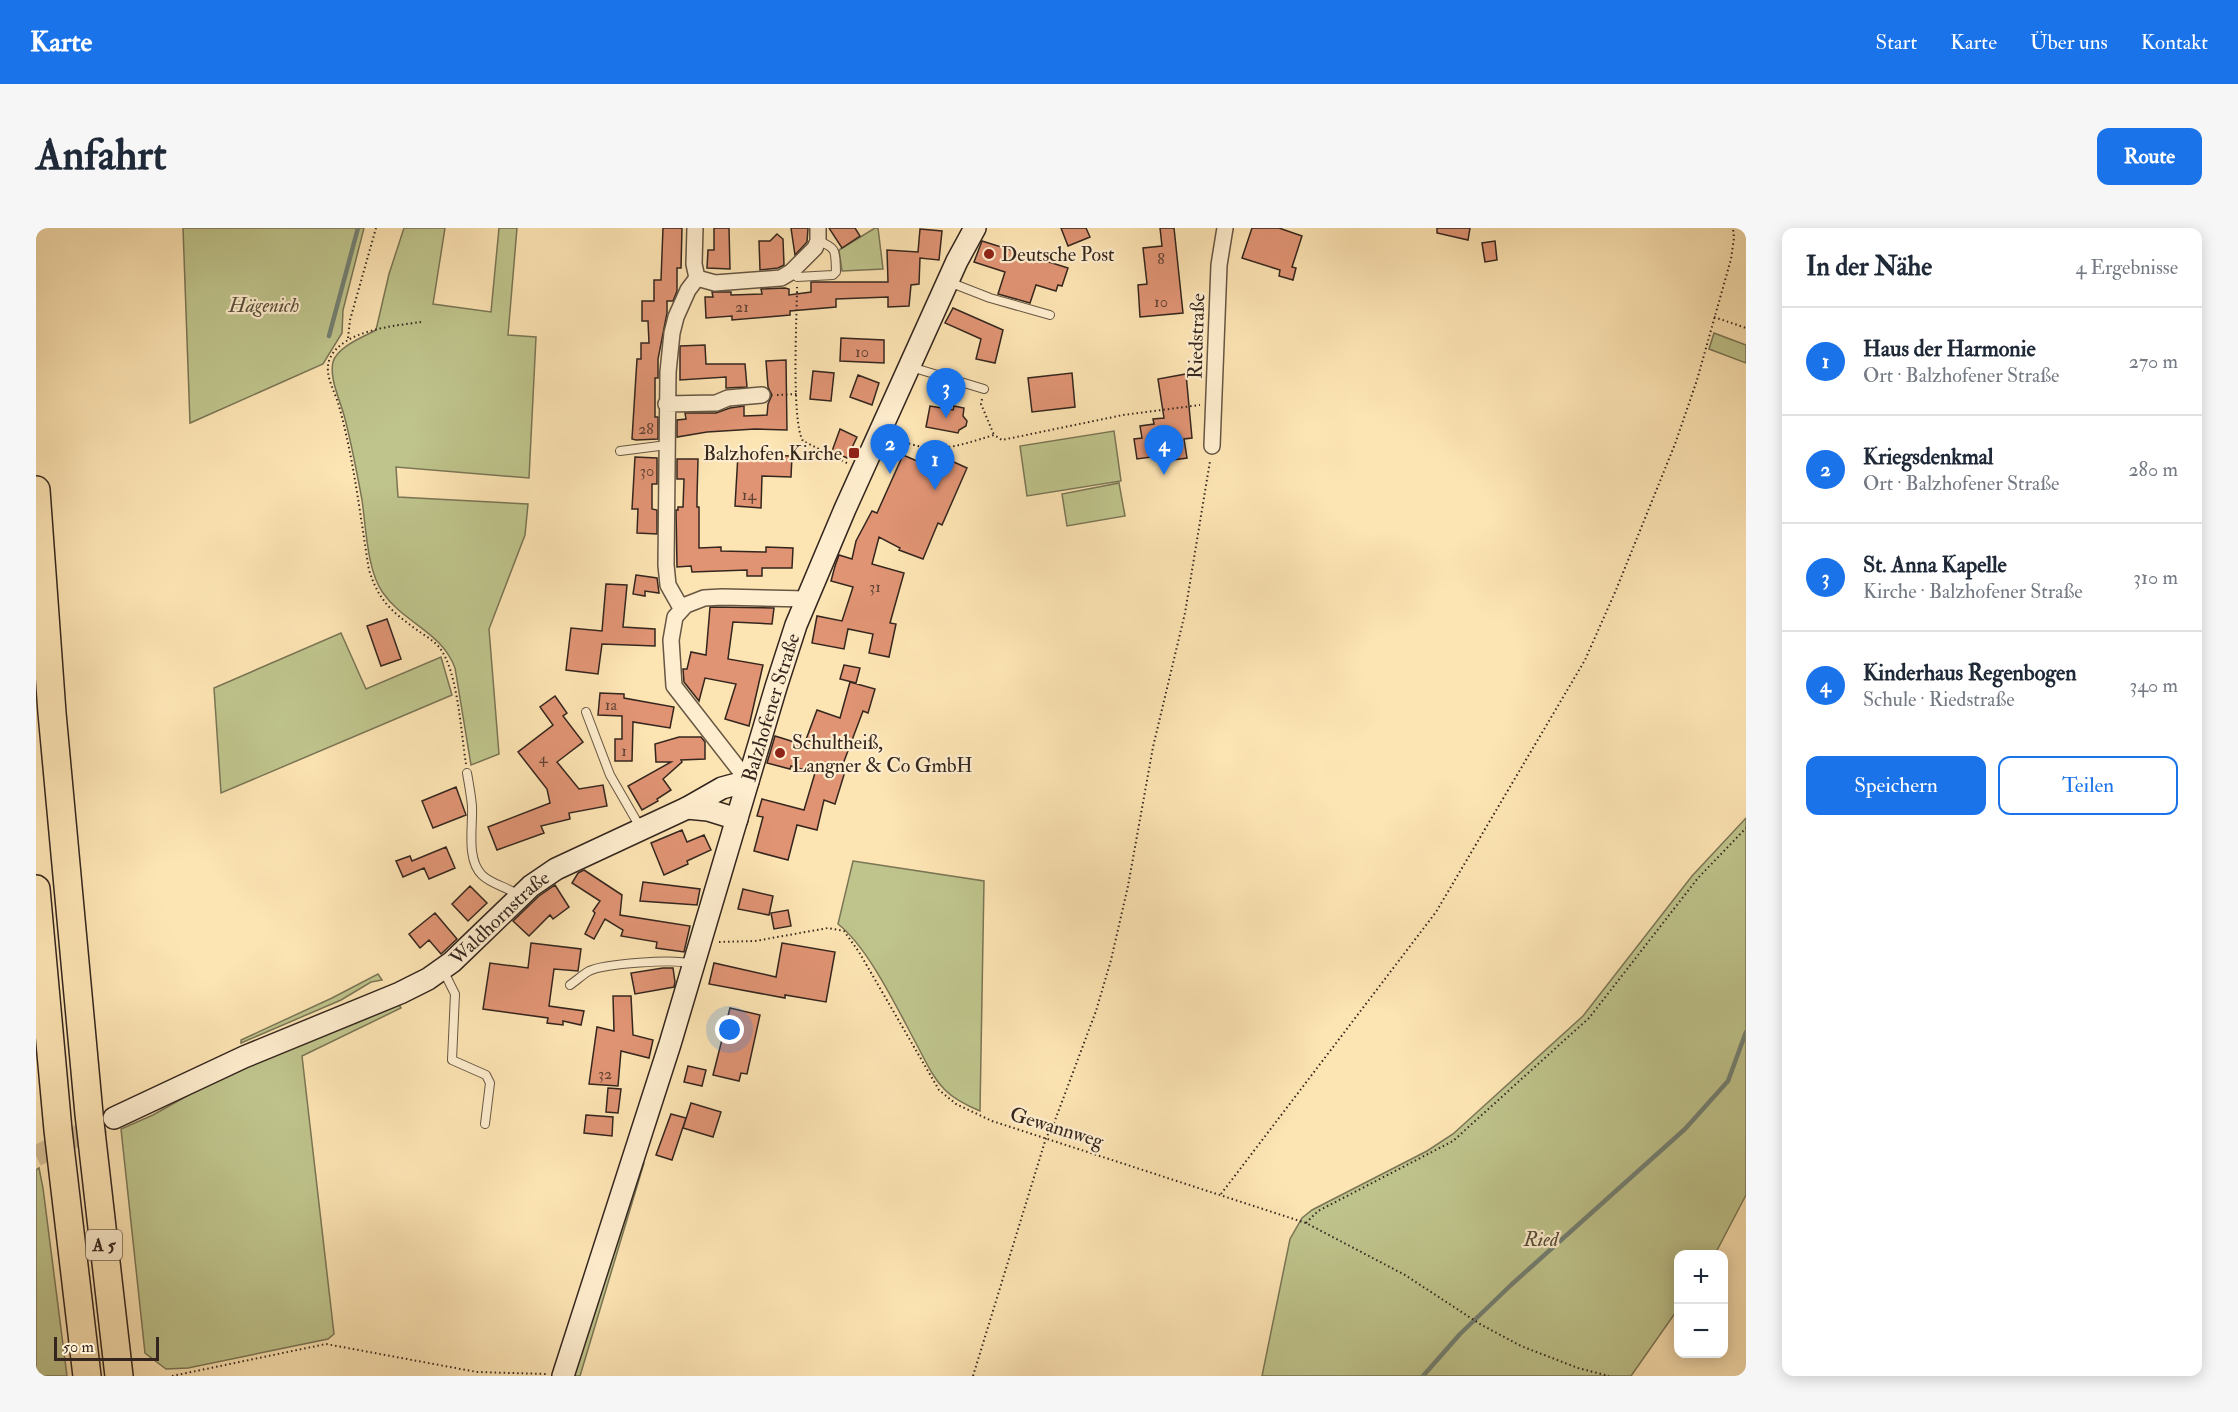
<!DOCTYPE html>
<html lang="de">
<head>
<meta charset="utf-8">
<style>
	:root { --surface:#fff; --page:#f6f6f7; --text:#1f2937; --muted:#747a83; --line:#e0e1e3; --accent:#1a73e8 }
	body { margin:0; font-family:"IM FELL Double Pica",serif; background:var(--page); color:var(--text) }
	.controls { position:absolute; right:18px; bottom:18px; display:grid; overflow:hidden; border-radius:12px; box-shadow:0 3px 15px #0003 }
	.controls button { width:54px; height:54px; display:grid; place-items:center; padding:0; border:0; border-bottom:2px solid var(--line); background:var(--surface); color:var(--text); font:30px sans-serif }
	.scale { position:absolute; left:18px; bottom:15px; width:105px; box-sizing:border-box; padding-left:6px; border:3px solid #34261e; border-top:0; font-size:16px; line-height:21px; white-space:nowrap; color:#34261e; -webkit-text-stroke:4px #feedce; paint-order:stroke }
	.you { position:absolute; left:694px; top:802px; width:21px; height:21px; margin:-15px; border:4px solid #fff; border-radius:50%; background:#1a73e8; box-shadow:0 0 0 9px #1a73e833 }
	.badge { display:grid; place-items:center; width:39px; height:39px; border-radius:50%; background:var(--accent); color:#fff; font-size:20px; font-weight:700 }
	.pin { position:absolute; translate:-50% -50px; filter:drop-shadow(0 2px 3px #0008) }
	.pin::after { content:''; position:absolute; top:32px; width:21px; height:18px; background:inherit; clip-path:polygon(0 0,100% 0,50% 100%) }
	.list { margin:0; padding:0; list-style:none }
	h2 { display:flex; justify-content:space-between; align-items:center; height:78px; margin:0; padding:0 24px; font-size:26px }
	h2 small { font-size:20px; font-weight:400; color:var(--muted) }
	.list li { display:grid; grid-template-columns:39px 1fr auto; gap:18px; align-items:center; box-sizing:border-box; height:108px; padding:0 24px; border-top:2px solid var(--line) }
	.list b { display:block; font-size:22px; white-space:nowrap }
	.list p { margin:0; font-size:20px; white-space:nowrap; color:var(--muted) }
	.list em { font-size:20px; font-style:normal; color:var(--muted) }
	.actions { display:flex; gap:12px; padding:18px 24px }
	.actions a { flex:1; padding:14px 0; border:2px solid var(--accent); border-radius:12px; text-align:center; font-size:21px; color:var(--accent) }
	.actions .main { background:var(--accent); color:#fff }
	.map { position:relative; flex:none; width:1710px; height:1148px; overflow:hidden; border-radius:12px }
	header { display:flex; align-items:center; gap:36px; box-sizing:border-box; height:84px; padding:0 30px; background:var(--accent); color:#fff }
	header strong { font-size:28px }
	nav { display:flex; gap:33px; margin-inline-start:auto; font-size:21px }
	.intro { display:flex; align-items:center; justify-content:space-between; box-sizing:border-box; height:144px; padding:0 36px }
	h1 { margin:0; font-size:42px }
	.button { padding:15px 27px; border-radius:12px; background:var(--accent); color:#fff; font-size:21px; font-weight:700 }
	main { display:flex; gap:36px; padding:0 36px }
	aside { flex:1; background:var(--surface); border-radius:12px; box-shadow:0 3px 15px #0003 }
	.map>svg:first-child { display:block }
	.green { fill:#bfc48c; stroke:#7a7555; stroke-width:1.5 }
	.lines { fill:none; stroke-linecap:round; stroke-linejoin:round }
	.stream { stroke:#748174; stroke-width:4.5 }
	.building { fill:#e09474; stroke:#34261e; stroke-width:1.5 }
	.secondary-tunnel { stroke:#d5be95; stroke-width:21; stroke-dasharray:21 10; stroke-linecap:butt }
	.lane-casing { stroke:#665643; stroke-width:10 }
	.street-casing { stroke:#665643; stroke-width:18 }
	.secondary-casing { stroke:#34261e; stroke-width:24 }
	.highway-casing { stroke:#34261e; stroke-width:30 }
	.path { stroke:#34261e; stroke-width:2; stroke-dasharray:1.5 3; stroke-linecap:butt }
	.lane { stroke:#feedce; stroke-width:8 }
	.street { stroke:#feedce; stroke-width:15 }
	.secondary { stroke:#feedce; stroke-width:21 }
	.highway { stroke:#fde4b3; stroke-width:27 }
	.poi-dot { fill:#8f2418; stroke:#feedce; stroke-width:2 }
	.labels { text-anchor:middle; stroke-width:4.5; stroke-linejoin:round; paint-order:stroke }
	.number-label { font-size:16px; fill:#5f4234 }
	.shield { fill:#feedce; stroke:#716253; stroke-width:1.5 }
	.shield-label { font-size:18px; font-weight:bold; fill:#34261e }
	.poi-label { font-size:20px; fill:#34261e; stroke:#feedce; text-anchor:start }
	.park-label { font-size:20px; font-style:italic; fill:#574e3a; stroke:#feedce }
	.street-label { font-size:20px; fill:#34261e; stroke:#feedce }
</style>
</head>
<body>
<header>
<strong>Karte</strong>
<nav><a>Start</a><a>Karte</a><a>Über uns</a><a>Kontakt</a></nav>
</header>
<div class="intro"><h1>Anfahrt</h1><a class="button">Route</a></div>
<main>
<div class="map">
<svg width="1710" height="1148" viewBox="0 0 1710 1148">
	<rect width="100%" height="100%" fill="#fde4b3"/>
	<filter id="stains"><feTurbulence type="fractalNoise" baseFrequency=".00333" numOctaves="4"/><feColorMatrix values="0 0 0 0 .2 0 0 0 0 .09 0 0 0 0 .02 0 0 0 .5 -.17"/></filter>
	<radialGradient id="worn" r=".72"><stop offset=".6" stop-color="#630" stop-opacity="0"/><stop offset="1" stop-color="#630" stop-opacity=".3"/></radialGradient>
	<path class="green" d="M147 0H328L307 82 306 105 287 136 154 195Z
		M368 0H409L397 76 455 84 463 0H481L472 107 500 109 493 250 360 239 362 269 492 276 489 307 453 401 463 526 435 537 419 440C406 404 368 395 347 365 331 343 330 299 326 272 321 245 316 218 309 191 305 173 293 152 297 134 301 119 327 109 340 102L353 46Z
		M839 0H842L847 41 806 43 803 22Z
		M1678 105 1710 117V135L1673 121Z
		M1078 203 1085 253 991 268 984 218Z
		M1083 255 1089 288 1031 298 1026 266Z
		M305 405 330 461 405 429 416 467 185 565 178 460Z
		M1710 590V967L1679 1026H1642V1081L1595 1148H1226L1254 1011 1266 990 1276 982 1391 923 1417 906 1547 788 1656 648Z
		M817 633 948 653 944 883C932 878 918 871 909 862 897 850 890 834 882 819 863 784 833 720 802 696Z
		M342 746 346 752 335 754 305 772 205 815V812L296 770Z
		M362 775 365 780 266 828 298 1106 292 1111 152 1140 130 1141 109 1125 85 901 117 887 174 855Z
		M603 934 608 935 544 1148H535Z
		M3 940 7 960 31 1148H0V942Z"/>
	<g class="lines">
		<path class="stream" d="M293 108 322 0
			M1387 1148 1424 1106 1475 1057 1649 901 1692 853 1710 804"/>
	</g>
	<path class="building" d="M627 0H646L645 40H641V63L637 73H631V85L622 131V150H619V189H622V211L600 212 596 211 601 131H605V115H613L612 93H606V73H618V52H625Z
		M678 0H693L694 41 671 40 672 22H678Z
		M755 0H772L771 14 759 27Z
		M793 0H819L824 8 806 20Z
		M1025 0H1050L1054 9 1032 18Z
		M1124 0H1138L1147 85 1104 89 1102 57 1111 56 1107 20 1126 18Z
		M1216 0H1243L1266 8 1256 39 1260 40 1257 52 1243 48 1244 42 1206 30Z
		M1401 0H1434L1432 12 1401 5Z
		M884 1 906 3 903 32 884 30 883 56 875 57 873 78 852 79V69L800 71V79L754 83V87L696 92V88L670 90 669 69H677L676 64H695V67L726 66 725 61 749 60 753 61V67L775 64V54H852L851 22 882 24Z
		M741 6 747 11 748 37 742 40 724 42 723 13H734Z
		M946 13 1032 40 1026 58 1022 57 1020 63 1000 57 994 75 962 66 969 44 938 34Z
		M1459 13 1461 32 1449 34 1446 15Z
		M917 80 967 102 959 135 940 131 945 111 909 95Z
		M805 110 848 112V135L804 133Z
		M669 117 670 136H709L711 159 690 160V149L644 152V118Z
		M750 132 751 202 719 201 671 204 641 209V192L650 191 649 185H680L694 180 708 178V188L731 187 732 176 736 167 732 159 730 133Z
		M777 143 798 145 795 173 774 171Z
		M1036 145 1039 179 996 184 992 150Z
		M1150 146 1156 210 1148 211 1151 230 1122 234V228L1101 231 1098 211 1106 210 1104 198 1118 196 1117 191 1128 190 1122 151Z
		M822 147 843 155 836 177 814 169Z
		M894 178 917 182 918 178 928 180 927 188 931 193 930 198 923 202 922 205 890 199Z
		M804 201 821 209 811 230 796 223Z
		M702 226 756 228 755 249 726 248 725 280 699 278Z
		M867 227 888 236 897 231 909 230 931 240 906 297 902 295 887 331 863 322 864 320 843 309 836 336 868 345 854 395 860 396 853 429 833 425 837 406 812 401 808 421 776 415 781 388 806 393 817 359 795 353 799 338 803 327 816 331 820 313 836 283 841 285Z
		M599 229 621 230V256H616V281L621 282V306L601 305 602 281H596Z
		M641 231H662L661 269V279H663V320L685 319V323L730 324V319L757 320 756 340H726V348H711V342L656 344 655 338 641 339 640 282H642V279H647L648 251H641Z
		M600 347 621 350 623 365 609 363V368L597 366Z
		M570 356 591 357 587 399 619 401V418L566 416 562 446 530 442 535 400 566 403Z
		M674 379 738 380 736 396 697 394 692 431 727 437 713 498 689 491 700 456 669 450 663 473 648 454 647 441H651L655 424 670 427Z
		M351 391 365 431 345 438 331 398Z
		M808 437 824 440 820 455 804 451Z
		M814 454 839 461 832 485 827 483 807 536 811 537 799 576 788 572 781 602 761 597 752 632 718 623 727 589 721 588 726 571 768 582 779 545 755 538 754 541 731 535 739 508 768 517 781 482 804 490Z
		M564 465 588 466V470L638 479 634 500 597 494 596 533H579V511H586V488L562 487Z
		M519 468 531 485 527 488 547 514 521 534 543 561 567 557 571 578 533 585 534 591 505 598 508 605 461 622 452 599 514 575 511 561 482 524 517 497 504 479Z
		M643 509H665L669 514V531L645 532 646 534 627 551 635 562 621 571 622 573 606 582 592 558 635 534H620L619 516Z
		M420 559 430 587 397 600 386 573Z
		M646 602 651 614 668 607 675 622 651 633 652 636 628 647 615 615Z
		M410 619 419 640 393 651 388 640 367 649 360 633 374 628 376 633Z
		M548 642 586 667 584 687 654 698 648 724 620 720 621 714 585 708 587 702 569 691 558 711 549 706 559 685 557 683 564 673 536 655 542 645Z
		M607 654 664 661 661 677 604 673Z
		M519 657 533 679 517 691 514 687 493 708 477 693 503 668Z
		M434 658 451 675 432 693 416 676Z
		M707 661 737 668 733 687 702 681Z
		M752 682 755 698 738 701 735 685Z
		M399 685 421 711 405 726 393 712 384 720 373 706Z
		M495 715 545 721 542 743 518 741 513 778 548 783 545 797 527 793V797L511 795 512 790 447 781 454 735 492 740Z
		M746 715 799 724 790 774 749 767V770L673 756 678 735 740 749Z
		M627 740H637L639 754 638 759 599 766 595 745Z
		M577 768H595L597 807 617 812 613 830 585 823 582 858 553 856 561 799 578 803Z
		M694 780 724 787 711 846 705 845 703 853 677 847Z
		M652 838 670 842 666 858 648 854Z
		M572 860 585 861 582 885 570 884Z
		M655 875 685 884 677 909 647 900Z
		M635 886 650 890 636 932 620 927Z
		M550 887 577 889 576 908 548 905Z"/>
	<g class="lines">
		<path class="secondary-tunnel" d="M0 928 67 895"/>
		<defs>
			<path id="lane" d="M755 44 761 49 797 47 800 44C799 24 802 20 782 13
				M913 54 954 70 1014 87
				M875 139 948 161
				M584 223 631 217
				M550 484 574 547 604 599
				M431 545C433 556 435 567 436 578 437 599 430 631 446 647 456 657 473 659 483 668
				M407 742 419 766 416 832 450 847 454 855 449 896
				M534 757C540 753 546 747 553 743 567 736 640 730 655 736"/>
			<path id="street" d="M661 50 679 55 745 50 755 44 779 20 782 13V0
				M630 176 680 175 692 170 726 167
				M1176 218 1183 37 1189 0
				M645 380 632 357 630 337 632 144 636 105 640 89 652 62 661 50 658 36 659 0
				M712 553 638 458 635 412 639 389 650 377 668 370 686 369 771 371"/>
			<g id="secondary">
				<path d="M651 580 672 582 701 591"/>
				<path id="s1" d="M78 890 208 829 364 765 392 751 416 734 495 658 520 641 651 580 686 560 712 553"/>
				<path id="s2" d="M527 1148 634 816 740 459 760 397 809 281 921 33 939 0"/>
			</g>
			<path id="highway" d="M0 262 16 485 53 886 83 1148
				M0 661 22 902 51 1148"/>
		</defs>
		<use href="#lane" class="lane-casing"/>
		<use href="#street" class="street-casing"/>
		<use href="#secondary" class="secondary-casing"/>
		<use href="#highway" class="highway-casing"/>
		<path class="path" d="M761 59C761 88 755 193 767 213L811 235
			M1678 89 1710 100
			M385 94C357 98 308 102 294 130 287 146 299 163 303 178 318 232 324 287 333 342 343 373 355 383 381 402 388 407 397 412 403 419 422 442 425 506 430 536
			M312 110 314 92 340 0
			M741 167 761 166
			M946 171 945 176 958 207
			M860 211C900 227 918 219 958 207L966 212 1087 187 1164 177
			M683 714 719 713 792 700 808 703 823 724 903 862 920 876 956 893 1270 995 1369 1047 1444 1096 1485 1118 1542 1140 1573 1148
			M1185 966 1400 684 1549 432 1580 362 1639 216 1661 152 1695 31 1698 10 1697 0
			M1270 995 1282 983 1417 913 1553 790 1662 650 1710 600
			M136 1148 290 1116 441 1144 511 1146
			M937 1148 1010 910 1018 895 1060 783 1075 732 1092 658 1117 519 1149 385 1174 233"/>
		<use href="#lane" class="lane"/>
		<use href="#street" class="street"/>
		<use href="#secondary" class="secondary"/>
		<use href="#highway" class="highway"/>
	</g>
	<g class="poi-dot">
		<circle cx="953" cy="26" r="6"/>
		<rect x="812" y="219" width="12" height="12" rx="3"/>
		<circle cx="744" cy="525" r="6"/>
	</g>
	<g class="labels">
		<g class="number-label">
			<text x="1125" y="36">8</text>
			<text x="1125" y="79">10</text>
			<text x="706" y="84">21</text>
			<text x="826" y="129">10</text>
			<text x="610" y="206">28</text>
			<text x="611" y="248">30</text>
			<text x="713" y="272">14</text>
			<text x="839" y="364">31</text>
			<text x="575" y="482">1a</text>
			<text x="588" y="528">1</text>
			<text x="507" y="535">4</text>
			<text x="569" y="851">32</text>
		</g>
		<rect class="shield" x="50" y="1002" width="36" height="30" rx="4.5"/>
		<g class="shield-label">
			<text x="68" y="1023">A 5</text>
		</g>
		<g class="poi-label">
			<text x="965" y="33">Deutsche Post</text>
			<text x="806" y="232" text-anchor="end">Balzhofen Kirche</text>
			<text x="756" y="521">Schultheiß,<tspan x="756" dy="23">Langner &amp; Co GmbH</tspan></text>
		</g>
		<g class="park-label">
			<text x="228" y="84">Hägenich</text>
			<text x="1505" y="1018">Ried</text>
		</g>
		<g class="street-label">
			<text transform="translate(1160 108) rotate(-88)" y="7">Riedstraße</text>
			<text dy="7" stroke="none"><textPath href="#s2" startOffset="700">Balzhofener Straße</textPath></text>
			<text dy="7" stroke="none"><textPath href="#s1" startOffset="438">Waldhornstraße</textPath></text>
			<text transform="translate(1021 899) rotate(17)" y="7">Gewannweg</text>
		</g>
	</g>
	<rect width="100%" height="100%" filter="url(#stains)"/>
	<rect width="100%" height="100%" fill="url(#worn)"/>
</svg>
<div class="controls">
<button>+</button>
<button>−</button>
</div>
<div class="scale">50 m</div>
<div class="you"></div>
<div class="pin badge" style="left:899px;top:262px">1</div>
<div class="pin badge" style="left:854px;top:246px">2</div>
<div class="pin badge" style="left:910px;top:190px">3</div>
<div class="pin badge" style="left:1128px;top:247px">4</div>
</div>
<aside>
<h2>In der Nähe<small>4 Ergebnisse</small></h2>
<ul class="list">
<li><span class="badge">1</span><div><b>Haus der Harmonie</b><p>Ort · Balzhofener Straße</p></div><em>270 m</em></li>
<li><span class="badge">2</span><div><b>Kriegsdenkmal</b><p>Ort · Balzhofener Straße</p></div><em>280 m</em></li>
<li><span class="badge">3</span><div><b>St. Anna Kapelle</b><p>Kirche · Balzhofener Straße</p></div><em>310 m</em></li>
<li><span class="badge">4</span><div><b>Kinderhaus Regenbogen</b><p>Schule · Riedstraße</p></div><em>340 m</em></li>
</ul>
<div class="actions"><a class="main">Speichern</a><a>Teilen</a></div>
</aside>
</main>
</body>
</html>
